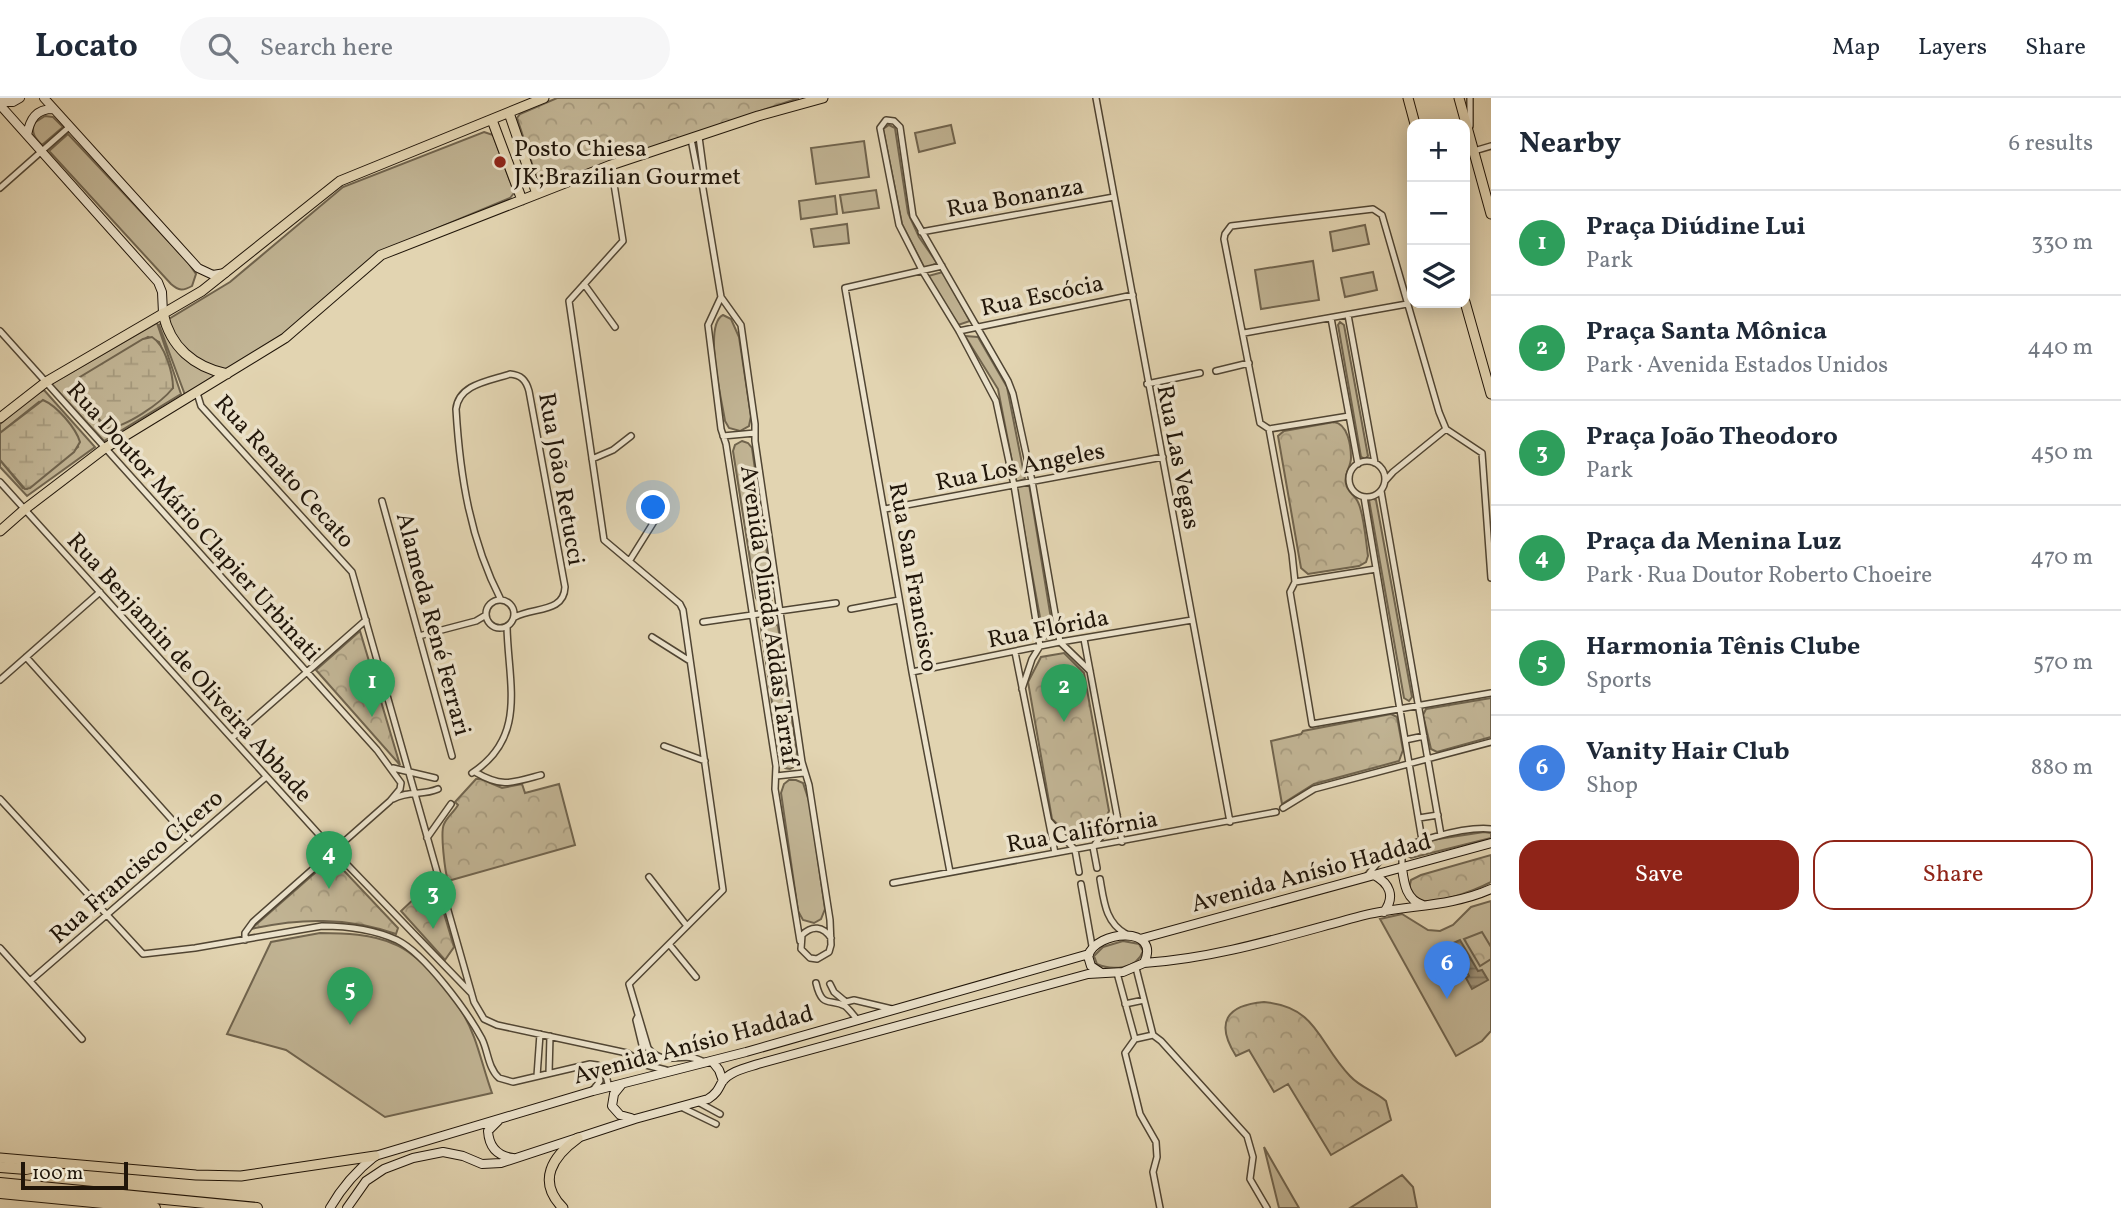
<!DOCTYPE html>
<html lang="en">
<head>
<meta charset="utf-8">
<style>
	:root { --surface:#fff; --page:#f6f6f7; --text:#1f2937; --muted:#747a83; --line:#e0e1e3; --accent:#8f2418 }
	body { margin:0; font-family:Vollkorn,serif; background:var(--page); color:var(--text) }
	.controls { position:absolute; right:21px; top:21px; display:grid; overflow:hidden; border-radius:14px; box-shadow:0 4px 18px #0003 }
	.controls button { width:63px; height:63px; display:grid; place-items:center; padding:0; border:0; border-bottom:2px solid var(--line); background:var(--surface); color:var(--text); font:35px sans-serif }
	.scale { position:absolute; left:21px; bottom:18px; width:107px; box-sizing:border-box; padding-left:7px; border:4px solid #201509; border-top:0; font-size:19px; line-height:24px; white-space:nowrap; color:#201509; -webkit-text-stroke:5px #ece3cc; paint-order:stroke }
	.you { position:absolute; left:654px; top:410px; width:24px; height:24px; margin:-18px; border:5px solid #fff; border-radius:50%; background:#1a73e8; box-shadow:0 0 0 10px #1a73e833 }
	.badge { display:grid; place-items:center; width:46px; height:46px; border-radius:50%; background:var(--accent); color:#fff; font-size:23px; font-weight:700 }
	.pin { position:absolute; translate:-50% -58px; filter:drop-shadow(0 2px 4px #0008) }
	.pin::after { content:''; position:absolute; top:37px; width:24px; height:21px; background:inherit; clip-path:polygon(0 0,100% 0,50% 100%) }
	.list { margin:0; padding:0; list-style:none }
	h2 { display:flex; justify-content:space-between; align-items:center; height:91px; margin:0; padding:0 28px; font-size:30px }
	h2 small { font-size:23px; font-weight:400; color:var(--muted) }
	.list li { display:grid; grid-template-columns:46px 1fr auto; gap:21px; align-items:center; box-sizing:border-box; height:105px; padding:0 28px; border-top:2px solid var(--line) }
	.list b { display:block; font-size:26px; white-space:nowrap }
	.list p { margin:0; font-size:23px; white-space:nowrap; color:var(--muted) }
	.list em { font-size:23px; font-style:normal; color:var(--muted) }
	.actions { display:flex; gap:14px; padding:21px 28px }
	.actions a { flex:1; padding:16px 0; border:2px solid var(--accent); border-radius:21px; text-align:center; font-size:24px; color:var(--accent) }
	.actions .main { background:var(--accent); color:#fff }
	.icon { flex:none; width:38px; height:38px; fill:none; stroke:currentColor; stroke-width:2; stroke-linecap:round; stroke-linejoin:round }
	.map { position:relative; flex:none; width:1491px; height:1110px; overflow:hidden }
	header { display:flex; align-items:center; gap:42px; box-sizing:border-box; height:98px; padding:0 35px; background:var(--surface); border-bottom:2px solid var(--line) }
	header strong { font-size:33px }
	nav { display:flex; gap:38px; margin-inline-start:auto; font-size:24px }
	.search { width:490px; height:63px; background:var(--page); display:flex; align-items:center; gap:18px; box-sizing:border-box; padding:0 24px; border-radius:38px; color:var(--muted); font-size:26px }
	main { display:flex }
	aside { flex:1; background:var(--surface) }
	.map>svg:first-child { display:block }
	.grass { fill:#c1b494; stroke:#70644e; stroke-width:2; fill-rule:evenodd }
	.forest { fill:url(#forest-crowns); stroke:#70644e; stroke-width:2 }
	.wetland { fill:url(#wetland-marsh); stroke:#70644e; stroke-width:2 }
	.water { fill:url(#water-rules); stroke:#6d614c; stroke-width:2 }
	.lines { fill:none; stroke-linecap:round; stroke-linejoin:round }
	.street-casing { stroke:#504533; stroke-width:8 }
	.secondary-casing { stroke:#201509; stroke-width:10 }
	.primary-casing { stroke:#201509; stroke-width:11 }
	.highway-casing { stroke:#201509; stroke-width:12 }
	.street { stroke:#ece3cc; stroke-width:5 }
	.secondary { stroke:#ece3cc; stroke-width:8 }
	.primary { stroke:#e2d4b1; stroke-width:9 }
	.highway { stroke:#e2d4b1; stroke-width:10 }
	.poi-dot { fill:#8f2418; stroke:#ece3cc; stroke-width:2.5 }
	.labels { text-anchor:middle; stroke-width:7; stroke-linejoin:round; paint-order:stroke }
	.poi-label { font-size:24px; fill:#201509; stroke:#ece3cc; text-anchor:start }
	.street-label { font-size:24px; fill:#201509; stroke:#ece3cc }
</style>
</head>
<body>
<header>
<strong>Locato</strong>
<div class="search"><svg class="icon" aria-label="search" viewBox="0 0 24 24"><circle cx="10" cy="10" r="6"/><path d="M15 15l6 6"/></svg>Search here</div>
<nav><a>Map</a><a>Layers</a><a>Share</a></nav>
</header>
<main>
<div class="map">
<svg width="1491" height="1110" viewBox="0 0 1491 1110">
	<defs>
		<pattern id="forest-crowns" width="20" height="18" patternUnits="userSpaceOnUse" patternTransform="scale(1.75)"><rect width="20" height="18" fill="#c1b494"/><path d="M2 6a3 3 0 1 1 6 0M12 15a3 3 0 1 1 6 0" fill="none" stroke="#a69a7e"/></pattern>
		<pattern id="wetland-marsh" width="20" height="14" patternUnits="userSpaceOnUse" patternTransform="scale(1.75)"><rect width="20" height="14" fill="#c1b494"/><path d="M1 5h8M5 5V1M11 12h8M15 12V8" fill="none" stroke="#a69a7e"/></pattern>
		<pattern id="water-rules" width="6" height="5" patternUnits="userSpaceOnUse" patternTransform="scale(1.75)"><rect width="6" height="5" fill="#a09378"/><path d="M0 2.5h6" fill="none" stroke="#827761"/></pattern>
	</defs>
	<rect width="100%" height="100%" fill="#e2d4b1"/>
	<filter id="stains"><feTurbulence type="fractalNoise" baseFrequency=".00286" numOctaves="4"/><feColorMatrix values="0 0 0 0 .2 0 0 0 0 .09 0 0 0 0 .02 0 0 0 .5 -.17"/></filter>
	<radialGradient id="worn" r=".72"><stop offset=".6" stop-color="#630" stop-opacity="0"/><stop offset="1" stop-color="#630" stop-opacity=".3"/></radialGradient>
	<path class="grass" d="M45 18 53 19 63 29 42 47C35 40 31 35 34 25Z
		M889 27 895 30 908 115 919 139 937 165 925 171 902 126 883 31Z
		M951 27 955 45 919 54 915 35Z
		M484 34 493 37 513 91 514 95 510 100 380 154 281 240 185 297 159 227 230 184 343 89Z
		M68 36 187 163 196 176 192 188C183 193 179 193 171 186L49 53Z
		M864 43 869 79 816 86 811 50Z
		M876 92 879 110 843 115 840 97Z
		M835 98 837 116 801 121 799 103Z
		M847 126 849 145 814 149 811 131Z
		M1365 127 1369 146 1333 153 1330 134Z
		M1313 163 1319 202 1261 211 1255 172Z
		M943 174 970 223 958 227 928 178Z
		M1373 174 1377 192 1345 199 1341 180Z
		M723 217 731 221 739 239 751 318 749 328 740 333 729 330 725 323C722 303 703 227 723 217Z
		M1340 224 1344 227 1368 358 1365 361 1361 359 1338 227Z
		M157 225 181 296 104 343 51 286ZM148 239 159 244 166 261 173 290 102 326 84 304 76 283Z
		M965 238 978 239 1007 289 1025 381 1016 384 998 291Z
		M44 292 95 349 27 398 0 369V362L23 390 27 391 78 349 39 304 0 335V326L32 298Z
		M742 343 748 345 752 350 773 498 771 504 766 507 759 505 756 500 733 353 735 347Z
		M1029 386 1054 539 1044 541 1016 389Z
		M1372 400 1376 402 1412 599 1409 603 1404 600 1369 402Z
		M769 522 774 524 778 528 798 661 797 667 790 671 785 670 781 665 761 531 762 526Z
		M789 682H796L803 685 810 706 825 811 821 821 814 825 803 822 798 813 781 695 784 686Z
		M1484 734 1491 735V740L1411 760 1407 757 1409 753 1421 749 1425 743Z
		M1491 803V933L1482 943 1456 958 1380 821 1402 816 1428 832 1440 833 1453 827 1471 809Z
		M320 835C344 835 372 836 394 846 418 855 449 892 462 914 477 938 482 968 492 995L385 1019 286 952 227 936 271 844Z
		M1123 843 1139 846 1143 853C1137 871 1112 873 1097 866L1094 858 1103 849Z
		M1264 1049 1299 1110H1279Z
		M1402 1077 1413 1089 1417 1110H1350Z"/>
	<path class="forest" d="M557 0H799L611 63 546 87 537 81 517 20 520 16Z
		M1334 324C1348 326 1351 348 1351 360 1351 370 1343 376 1346 386 1347 394 1355 397 1358 404 1364 416 1366 444 1368 458L1366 464 1359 468 1308 476 1301 470 1278 338 1284 333Z
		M360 533 400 667 316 572Z
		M1064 555 1084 575 1109 713 1100 734 1071 739 1052 721 1028 584 1041 559Z
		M1491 600V639L1437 654 1431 651 1423 617 1426 611Z
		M1391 616 1397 619 1403 652 1399 663 1314 686 1282 706 1271 643 1301 636 1303 633Z
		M476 681H481L502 690 522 686 525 695 559 686 575 747 448 783C445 774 440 734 444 726 447 719 454 714 458 707L455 704Z
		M1491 757V784C1476 792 1431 810 1416 800 1415 799 1410 792 1409 791L1411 782 1421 777Z
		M332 760 398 830 396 836C347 819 300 820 251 831Z
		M434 782 454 849 445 862 401 813Z
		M1482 834 1491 849V861L1480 868 1464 841Z
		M1448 851 1464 878 1447 888 1433 863Z
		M1264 904C1318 909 1318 945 1350 978 1361 990 1375 993 1386 1003L1391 1022 1331 1057 1288 986 1274 994 1249 952 1236 958C1215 925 1226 907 1264 904Z"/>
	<path class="wetland" d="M152 239C165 247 173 275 173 290 161 305 125 330 107 330L84 304 73 288 80 279 143 241Z
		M43 302C57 308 76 330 80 344L74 354 30 390 25 391 0 362V335Z"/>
	<path class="water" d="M1460 842 1478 873 1482 872 1488 882 1472 891 1466 880 1469 878 1451 846Z"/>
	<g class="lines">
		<defs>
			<path id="street" d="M1096 0 1230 724
				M1470 0V28
				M699 39 704 76 702 85 721 199 741 227 755 326V343L802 664 809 687 830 822 831 847 829 854 817 861 810 860 801 851 802 837C812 827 823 828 831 840
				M691 41 698 77 702 85
				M1474 53 1491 48
				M611 67 623 143 569 203 604 442 680 506 683 512 723 792 629 886 648 950C665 971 682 951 704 964
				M0 90 69 29
				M921 134 1114 99
				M942 168 845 190 912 574 950 774
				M584 186 615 229
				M721 199 708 227 721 331 726 346 776 668 775 691 800 843
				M1348 217 1375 365
				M1331 220 1358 366
				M0 233 377 652 401 685 400 691 390 703 253 824 245 835V842
				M959 233 1133 197
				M1244 235 1407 206
				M1216 273 1249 265
				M1147 286 1200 275
				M197 295 201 308 352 474 474 904 484 921 497 927 627 955 646 967 666 972
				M1269 331 1349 318
				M723 338 755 335
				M592 361 613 352 631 338
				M1349 381a18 18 0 1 1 36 0a18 18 0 1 1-36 0Z
				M1385 383 1393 374 1446 331
				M0 384 333 752 471 895
				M1381 393 1441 737
				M1364 399 1422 742
				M382 403 452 658
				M885 411 1163 359
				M630 462 655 422
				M1491 480 1482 355 1446 331 1439 314 1382 117 1373 111 1231 128 1225 136 1224 141 1260 325 1269 331 1292 456 1295 484 1290 494 1312 626 1491 595
				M1295 484 1376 471
				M486 516a14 14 0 1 1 28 0a14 14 0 1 1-28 0Z
				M501 502C470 442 460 378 456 311 459 286 489 283 510 276 521 277 526 282 529 293L565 489C564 515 534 509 515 519
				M851 511 899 502
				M703 524 836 505
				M419 538 476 523 486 517
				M652 539 690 563
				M1084 541 1122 744
				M1015 554 1055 755
				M26 559 191 743
				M912 574 1060 544 1192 522
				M0 582 100 494
				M1022 591 1032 561 1040 548 1014 387 996 303 959 233 923 174 899 127 880 30 886 22 894 23 900 29 913 118 1008 283 1013 296 1032 383 1060 544 1090 573
				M232 640 366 522
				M1405 642 1424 638
				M664 648 705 663
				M393 670 435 680
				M475 674C502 690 512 685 541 677
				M472 675C528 639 508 584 507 529
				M776 678 804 675
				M0 701 143 856 195 850 322 828C346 828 375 832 397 842 425 856 467 913 482 941 488 953 488 970 499 980L513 984 590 966 597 967
				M393 701C409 692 422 698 438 691
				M1283 710 1314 691 1491 644
				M1419 720 1438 717
				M1049 723 1075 752 1079 774
				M427 740 451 706
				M1097 770 1093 749 1117 717
				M1402 770V759L1406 750
				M1367 778C1372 772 1376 766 1382 761 1403 745 1465 728 1491 731
				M649 779 687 828
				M1100 781C1104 803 1105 824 1126 836
				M893 785 1276 714
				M1081 786 1092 848
				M669 846 696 879
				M0 850 82 941
				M1136 870 1153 937 1161 943 1247 1038 1253 1059 1250 1081 1267 1110
				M1117 875 1135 941
				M30 883 266 679
				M816 885C822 911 830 900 845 908 849 911 854 918 857 921
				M830 886 834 894 846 904 854 902 892 911
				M1125 906 1144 902
				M638 918 636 922 643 951
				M1153 937 1135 941 1125 955 1140 1016 1156 1044 1157 1059 1153 1074 1160 1110
				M599 969 605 974 609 989
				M549 975 550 938
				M537 978 540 936
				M593 992 600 983 597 967
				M698 1004 720 1016
				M681 1009 716 1026"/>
			<path id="secondary" d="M44 0 198 170 213 177 225 175
				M0 4H13L20 0
				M0 7 158 184 162 194 163 215
				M27 37C30 21 36 11 53 11
				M1402 770C1404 785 1406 802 1423 807
				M1374 777C1389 785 1396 798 1384 814
				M1140 841 1491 745
				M1144 865C1220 860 1292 836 1365 817 1407 807 1451 809 1491 791
				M712 963 719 972 723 983
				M622 986 614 996 612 1008 620 1017 631 1020
				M499 1022 488 1033C489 1049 497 1058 513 1060
				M330 1110C342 1089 356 1073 375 1058L593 993 746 954 1089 856
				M347 1110 366 1083 384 1071 413 1060 443 1054 463 1058 482 1066 501 1065 635 1021 708 1001C716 996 718 992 722 984 730 973 746 970 758 966L1088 876 1123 874 1144 865C1162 827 1096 832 1088 858L1091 868 1100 874"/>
			<path id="primary" d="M1408 0 1415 26
				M1459 0 1491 116
				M509 15 537 96
				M492 22 522 102
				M1465 204 1491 296
				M163 215C170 249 194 269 227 276
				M0 320 46 284 202 193 340 83 544 0
				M0 433 25 411 105 350 285 240 381 157 611 67 758 18 823 0
				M0 1060 196 1077 241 1078 375 1058
				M563 1110C536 1083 553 1058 578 1040"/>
			<path id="highway" d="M0 1069 26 1071 54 1065
				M0 1085 257 1110
				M0 1095 155 1110"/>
		</defs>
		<use href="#street" class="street-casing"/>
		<use href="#secondary" class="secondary-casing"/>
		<use href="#primary" class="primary-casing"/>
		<use href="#highway" class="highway-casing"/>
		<use href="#street" class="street"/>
		<use href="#secondary" class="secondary"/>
		<use href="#primary" class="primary"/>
		<use href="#highway" class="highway"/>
	</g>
	<circle class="poi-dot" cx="500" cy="64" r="7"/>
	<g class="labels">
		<g class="poi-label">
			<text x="514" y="58">Posto Chiesa<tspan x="514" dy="28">JK;Brazilian Gourmet</tspan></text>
		</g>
		<g class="street-label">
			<text transform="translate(1015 99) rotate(-10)" y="8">Rua Bonanza</text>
			<text transform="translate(1042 197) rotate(-12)" y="8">Rua Escócia</text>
			<text transform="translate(1179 359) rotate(79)" y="8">Rua Las Vegas</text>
			<text transform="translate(1020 368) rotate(-11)" y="8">Rua Los Angeles</text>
			<text transform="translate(285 373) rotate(48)" y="8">Rua Renato Cecato</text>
			<text transform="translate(562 381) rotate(80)" y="8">Rua João Retucci</text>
			<text transform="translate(194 423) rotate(48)" y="8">Rua Doutor Mário Clapier Urbinati</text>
			<text transform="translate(914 479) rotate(80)" y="8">Rua San Francisco</text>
			<text transform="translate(770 517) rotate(82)" y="8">Avenida Olinda Addas Tarraf</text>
			<text transform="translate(434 526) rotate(75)" y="8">Alameda René Ferrari</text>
			<text transform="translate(1048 530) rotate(-11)" y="8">Rua Flórida</text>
			<text transform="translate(190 569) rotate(48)" y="8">Rua Benjamin de Oliveira Abbade</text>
			<text transform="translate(1082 733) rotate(-10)" y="8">Rua Califórnia</text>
			<text transform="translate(136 768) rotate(-41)" y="8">Rua Francisco Cícero</text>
			<text transform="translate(1311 774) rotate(-15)" y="8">Avenida Anísio Haddad</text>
			<text transform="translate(693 946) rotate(-15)" y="8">Avenida Anísio Haddad</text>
		</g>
	</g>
	<rect width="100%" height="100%" filter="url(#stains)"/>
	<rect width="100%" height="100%" fill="url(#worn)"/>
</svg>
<div class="controls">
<button>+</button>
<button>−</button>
<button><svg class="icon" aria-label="layers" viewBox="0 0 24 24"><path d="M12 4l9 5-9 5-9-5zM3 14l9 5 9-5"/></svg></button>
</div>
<div class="scale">100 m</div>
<div class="you"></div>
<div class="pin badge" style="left:372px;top:619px;background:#2e9e5b">1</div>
<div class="pin badge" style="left:1064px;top:624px;background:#2e9e5b">2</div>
<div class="pin badge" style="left:433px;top:831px;background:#2e9e5b">3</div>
<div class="pin badge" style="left:329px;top:791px;background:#2e9e5b">4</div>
<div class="pin badge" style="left:350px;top:927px;background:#2e9e5b">5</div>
<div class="pin badge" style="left:1447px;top:901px;background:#3f7fe0">6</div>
</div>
<aside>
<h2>Nearby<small>6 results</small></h2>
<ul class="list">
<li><span class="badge" style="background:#2e9e5b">1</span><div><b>Praça Diúdine Lui</b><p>Park</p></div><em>330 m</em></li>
<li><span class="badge" style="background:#2e9e5b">2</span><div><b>Praça Santa Mônica</b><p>Park · Avenida Estados Unidos</p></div><em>440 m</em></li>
<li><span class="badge" style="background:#2e9e5b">3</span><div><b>Praça João Theodoro</b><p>Park</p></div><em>450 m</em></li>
<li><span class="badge" style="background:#2e9e5b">4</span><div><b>Praça da Menina Luz</b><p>Park · Rua Doutor Roberto Choeire</p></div><em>470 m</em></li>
<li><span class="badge" style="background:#2e9e5b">5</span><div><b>Harmonia Tênis Clube</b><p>Sports</p></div><em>570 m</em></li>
<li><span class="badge" style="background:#3f7fe0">6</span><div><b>Vanity Hair Club</b><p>Shop</p></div><em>880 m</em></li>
</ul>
<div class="actions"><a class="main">Save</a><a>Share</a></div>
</aside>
</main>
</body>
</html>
